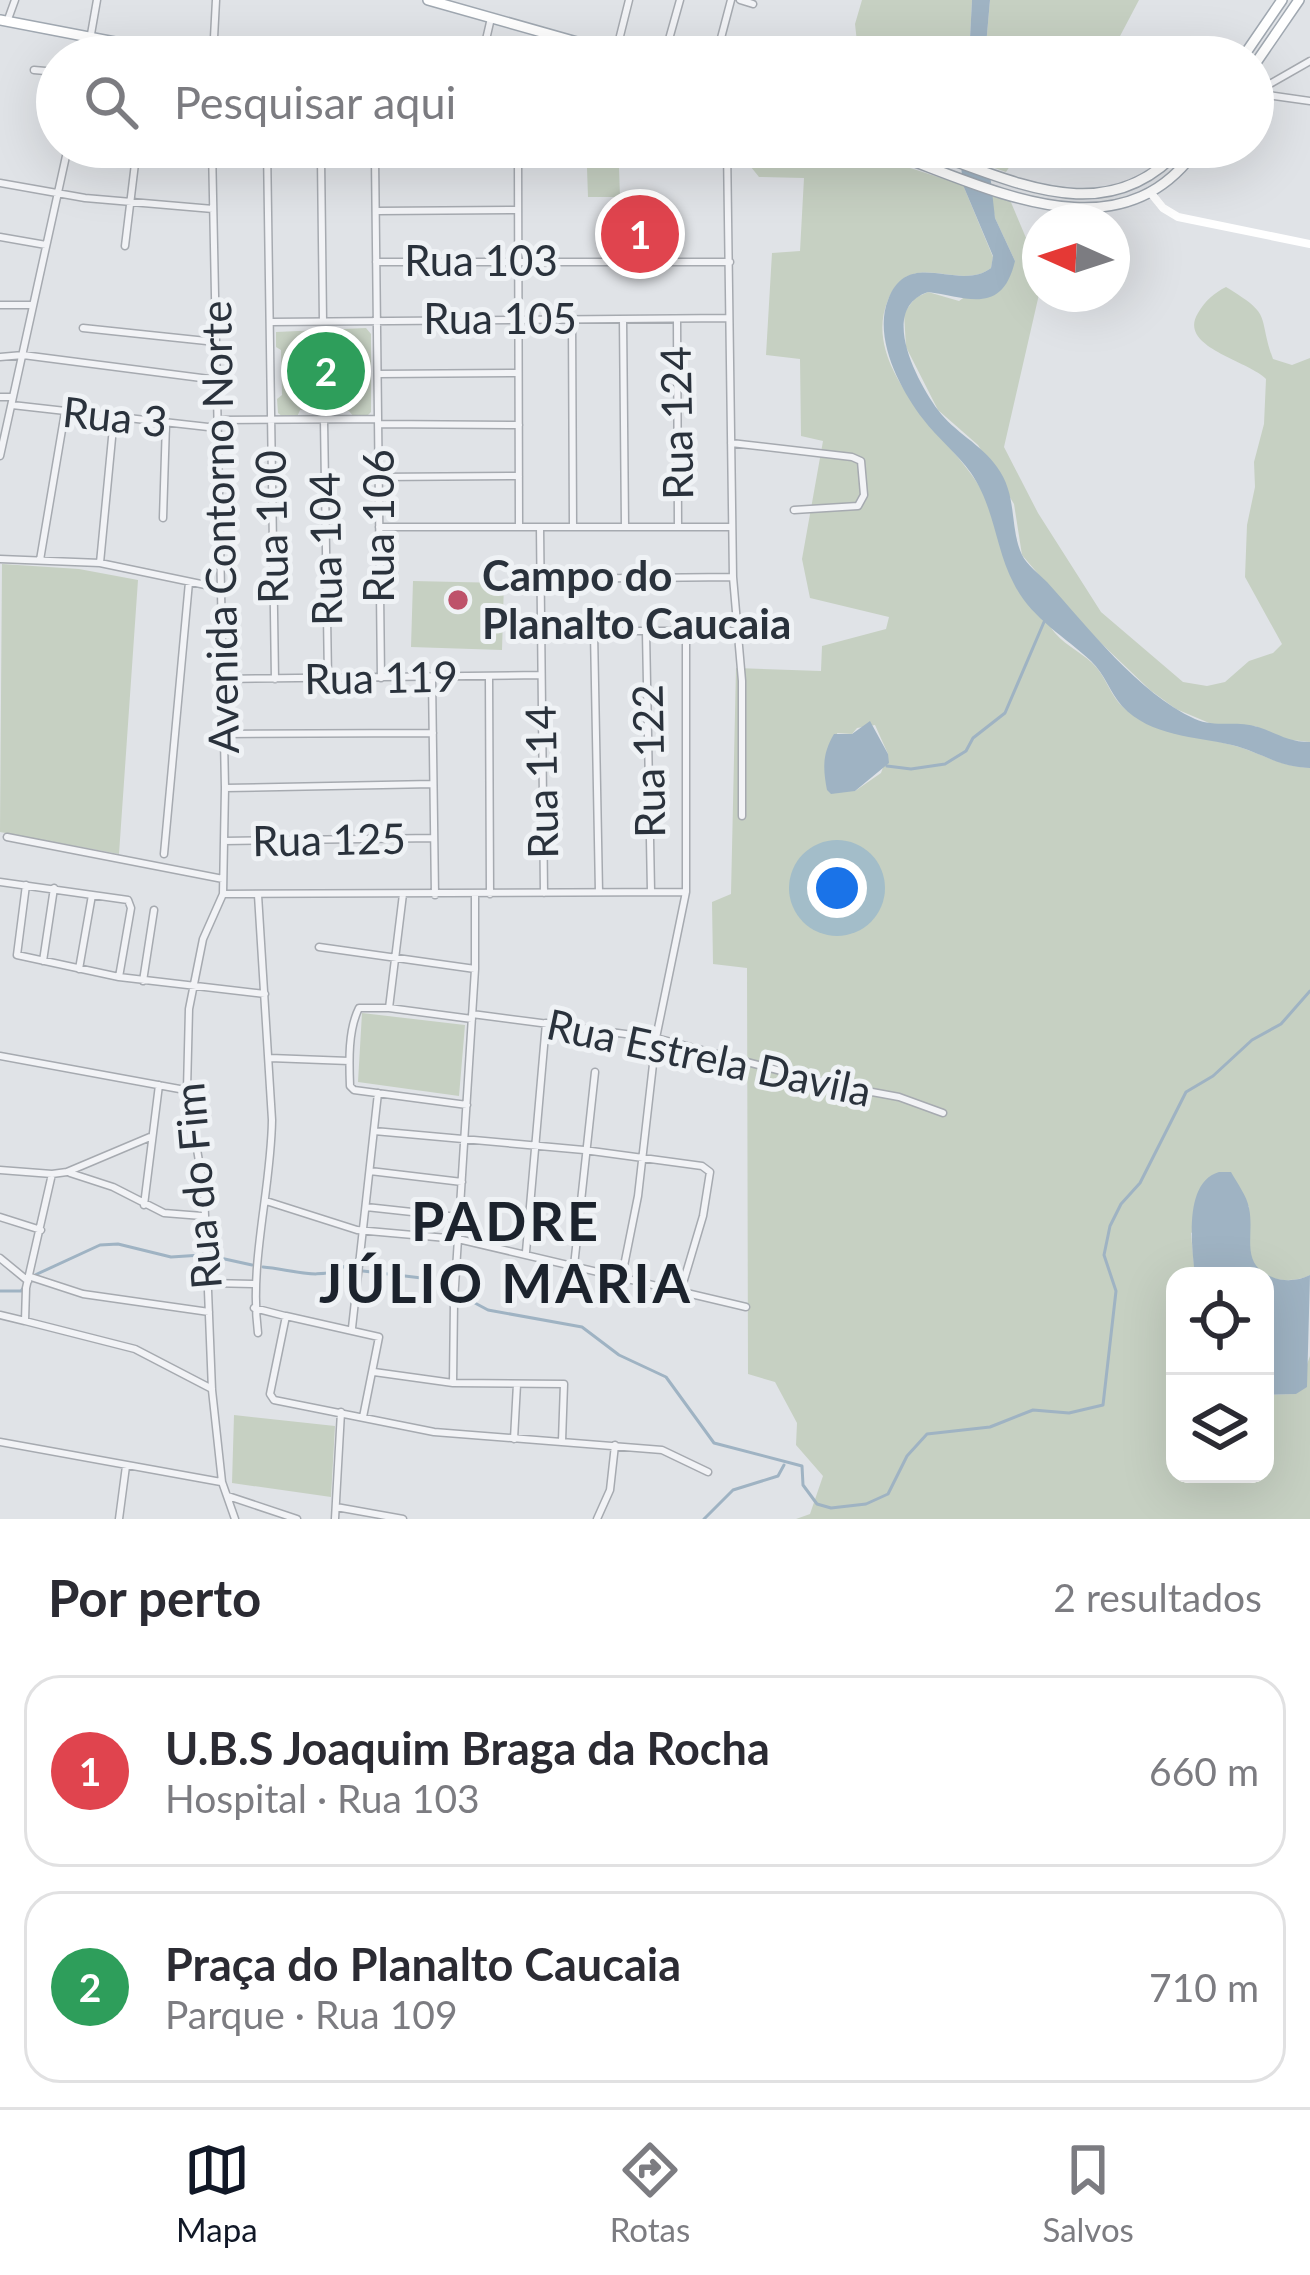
<!DOCTYPE html>
<html lang="pt">
<head>
<meta charset="utf-8">
<style>
	:root { --surface:#fff; --page:#f2f2f3; --text:#2b2b33; --muted:#7c7c81; --line:#e1e1e2; --accent:#111827 }
	body { margin:0; font-family:Lato,sans-serif; background:var(--page); color:var(--text) }
	.controls { position:absolute; right:36px; bottom:36px; display:grid; overflow:hidden; border-radius:24px; box-shadow:0 12px 48px #0002 }
	.controls button { width:108px; height:108px; display:grid; place-items:center; padding:0; border:0; border-bottom:3px solid var(--line); background:var(--surface); color:var(--text); font:60px sans-serif }
	.compass { position:absolute; left:1022px; top:204px; width:108px; height:108px; border-radius:50%; background:var(--surface); box-shadow:0 12px 48px #0002; rotate:273deg }
	.you { position:absolute; left:837px; top:888px; width:42px; height:42px; margin:-30px; border:9px solid #fff; border-radius:50%; background:#1a73e8; box-shadow:0 0 0 18px #1a73e833 }
	.badge { display:grid; place-items:center; width:78px; height:78px; border-radius:50%; background:var(--accent); color:#fff; font-size:39px; font-weight:700 }
	.pin { position:absolute; translate:-50% -50%; border:6px solid #fff; box-shadow:0 3px 12px #0006 }
	.list { margin:0; padding:0; list-style:none }
	h2 { display:flex; justify-content:space-between; align-items:center; height:156px; margin:0; padding:0 48px; font-size:51px }
	h2 small { font-size:39px; font-weight:400; color:var(--muted) }
	.list li { display:grid; grid-template-columns:78px 1fr auto; gap:36px; align-items:center; box-sizing:border-box; height:192px; margin:0 24px 24px; padding:0 24px; border:3px solid var(--line); border-radius:36px }
	.list b { display:block; font-size:45px; white-space:nowrap }
	.list p { margin:0; font-size:39px; white-space:nowrap; color:var(--muted) }
	.list em { font-size:39px; font-style:normal; color:var(--muted) }
	.icon { flex:none; width:66px; height:66px; fill:none; stroke:currentColor; stroke-width:2; stroke-linecap:round; stroke-linejoin:round }
	.map { position:relative; flex:none; width:1310px; height:1519px; overflow:hidden }
	.search { position:absolute; background:var(--surface); box-shadow:0 12px 48px #0002; left:36px; right:36px; top:36px; height:132px; display:flex; align-items:center; gap:30px; box-sizing:border-box; padding:0 42px; border-radius:66px; color:var(--muted); font-size:45px }
	.sheet { height:588px; background:var(--surface) }
	nav { display:flex; justify-content:space-around; align-items:center; box-sizing:border-box; height:168px; border-top:3px solid var(--line); background:var(--surface); font-size:33px; color:var(--muted) }
	nav a { display:grid; justify-items:center; gap:6px }
	nav .on { color:var(--accent) }
	.map>svg:first-child { display:block }
	.green { fill:#c6d0c2; fill-rule:evenodd }
	.water { fill:#9fb3c3 }
	.lines { fill:none; stroke-linecap:round; stroke-linejoin:round }
	.stream { stroke:#9fb3c3; stroke-width:3 }
	.street-casing { stroke:#a6aab0; stroke-width:9 }
	.primary-casing { stroke:#a0a8b1; stroke-width:12 }
	.street { stroke:#f2f3f6; stroke-width:6 }
	.secondary { stroke:#fff; stroke-width:8 }
	.primary { stroke:#fff; stroke-width:9 }
	.poi-dot { fill:#be526a; stroke:#eff2f5; stroke-width:4.5 }
	.labels { text-anchor:middle; stroke-width:10; stroke-linejoin:round; paint-order:stroke }
	.street-label { font-size:42px; fill:#2a323c; stroke:#eff2f5 }
	.poi-label { font-size:42px; font-weight:bold; fill:#2a323c; stroke:#eff2f5; text-anchor:start }
	.district-label { font-size:54px; font-weight:bold; letter-spacing:3px; fill:#1c232d; stroke:#eff2f5 }
</style>
</head>
<body>
<div class="map">
<svg width="1310" height="1519" viewBox="0 0 1310 1519">
	<rect width="100%" height="100%" fill="#e0e3e7"/>
	<path class="green" d="M862 0H972L969 57H894L881 48 857 42 855 24Z
		M990 0H1139L1109 57H985Z
		M735 147H845L963 185 993 257 991 268C959 293 910 246 888 300 859 369 950 437 980 487 1002 523 1019 564 1038 601 1044 611 1048 625 1055 633 1067 647 1085 654 1097 668 1106 679 1112 697 1122 706 1153 734 1194 735 1232 745 1259 752 1281 767 1310 768V1275C1292 1285 1256 1281 1250 1257 1247 1242 1249 1222 1249 1206L1191 1233 1195 1276H1175V1313L1168 1321V1332L1175 1345V1474H1265V1395L1296 1394 1310 1356V1519H796L810 1514 823 1476 796 1445 797 1423 775 1382 748 1374 747 968 713 964 712 902 731 894 736 668 821 671 822 646 886 629 889 617 810 598 802 559 823 441 801 436 800 359 766 355 772 253 800 251 804 178 759 177ZM875 725 888 754 881 773 855 791 837 733 852 734 857 728Z
		M987 147H1070L1040 156 1016 157 1006 172 989 166Z
		M587 168H619L620 197H588Z
		M990 193 1010 200 1040 271V290L1004 447 1038 513 1101 612 1183 682 1207 686 1225 682 1249 661 1273 653 1282 644 1245 577 1247 525 1255 487 1254 462 1264 424 1266 379C1247 360 1177 347 1198 313 1205 301 1214 293 1226 287 1274 316 1257 314 1273 359L1292 365 1310 358V742L1283 739 1255 726 1214 725 1176 709 1150 690 1080 623 1022 555 1014 504 978 445 938 410 906 347 904 313 915 298 928 292 959 301 1015 261 995 218Z
		M366 328 371 334V412L366 417H354L349 411 300 410 297 417H283L278 413 277 399 282 395 281 350 276 347V332Z
		M2 564 79 569 138 580 119 854 0 832Z
		M413 581 504 583 502 650 411 647Z
		M362 1013 465 1025 459 1096 358 1082Z
		M234 1415 335 1426 331 1497 232 1483Z"/>
	<path class="water" d="M972 0H990L985 57H969Z
		M959 147H987L995 218 1015 261C1002 316 967 297 928 292 878 309 917 381 938 410 954 432 981 444 997 467 1018 495 1009 527 1022 555 1027 565 1039 574 1047 582 1088 627 1138 693 1195 719 1215 728 1237 720 1258 727 1277 733 1288 742 1310 742V768C1277 767 1261 752 1232 745 1195 736 1151 737 1122 706 1110 693 1105 674 1091 661 1064 636 1031 618 1014 584 995 548 995 508 971 473 957 453 938 439 923 419 900 389 873 338 888 300 908 246 959 293 991 268L993 256 963 185Z
		M870 721 888 754 889 763 855 791 831 794 827 790C823 769 822 754 834 734H852Z
		M1219 1172H1231C1237 1183 1247 1196 1249 1208 1255 1236 1239 1263 1272 1277 1284 1282 1298 1281 1310 1275L1307 1387 1296 1394 1265 1395V1276H1195C1192 1247 1183 1182 1219 1172Z"/>
	<g class="lines">
		<path class="stream" d="M887 766 911 769 945 764 966 751 973 738 1005 713 1044 622
			M211 1256 252 1265
			M263 1267C290 1269 321 1282 345 1266L354 1269
			M363 1271 430 1279 488 1310 582 1327 619 1355 666 1377 714 1443 802 1466 803 1485 817 1504 831 1508 866 1504 888 1494 907 1456 927 1434 990 1427 1033 1410 1069 1413 1103 1405 1116 1291 1104 1255 1110 1226 1121 1204 1140 1183 1186 1092 1213 1076 1252 1040 1281 1024 1310 991
			M35 1275 100 1245 118 1244 171 1257 202 1255
			M0 1291H21L25 1286
			M704 1519 733 1490 778 1476 784 1465"/>
		<defs>
			<path id="street" d="M740 0 753 4
				M7 22 15 0
				M296 43 371 57
				M616 52 629 0
				M87 57 97 0
				M213 57 216 0
				M482 57 491 18
				M664 57 680 0
				M716 57 731 0
				M34 70 57 72
				M1253 93 1310 101
				M1260 95 1268 85 1310 61
				M212 147 225 788 223 894 203 939 189 1009 187 1090 204 1191 212 1390 222 1482 235 1519
				M267 147 275 679
				M727 147 733 577 742 681V816
				M518 156 519 527
				M375 157 381 678
				M321 158 323 321
				M213 160 605 158 626 147
				M0 183 85 198 213 209
				M377 211 517 210
				M0 237 46 245
				M125 246 137 147
				M376 262H730
				M0 305H32
				M572 318 573 527
				M623 319 625 525
				M677 319 678 526
				M271 322 729 318
				M83 328 216 342
				M0 357 23 355 217 380
				M378 374 518 373
				M0 397H13
				M12 405 217 428
				M218 420 377 419
				M324 420 328 679
				M378 424 519 425
				M731 443 852 457 861 461 864 495 858 506 794 510
				M0 456 68 147
				M378 477 519 476
				M163 518 166 423
				M379 527H732
				M540 527 544 893
				M0 559 100 563 220 588
				M40 560 65 412
				M100 563 114 417
				M540 579 733 577
				M540 631H735
				M594 632 599 892
				M646 632 651 891
				M489 676 490 894
				M432 678 435 895
				M222 679 540 675
				M224 734 433 733
				M225 788 433 784
				M7 837 223 879
				M224 841 434 838
				M164 854 189 582
				M0 882 128 900 131 908 119 977 265 994
				M26 885 17 955 119 977
				M223 894 686 892
				M258 895 272 1120C271 1191 249 1262 258 1333
				M319 947 475 969
				M43 961 54 888
				M79 969 92 895
				M143 981 154 910
				M389 1008 403 894
				M472 1014 656 1038 834 1085 899 1097 943 1113
				M0 1056 185 1090
				M270 1058 349 1061
				M467 1105 354 1090 350 1086C349 1061 348 1030 359 1008H389L472 1019
				M374 1131 584 1150 702 1166 710 1172 703 1216 681 1290
				M0 1170 52 1174 67 1172 150 1137
				M370 1171 462 1182
				M70 1173 113 1187 164 1213 202 1216
				M52 1174 26 1288 25 1321 135 1349 212 1389
				M266 1201 357 1230 458 1239 746 1307
				M144 1205 159 1085
				M366 1207 458 1217
				M0 1217 41 1230
				M526 1252 546 1023
				M0 1258 28 1281
				M574 1266 595 1072
				M622 1276 638 1196 656 1038 686 892V631
				M31 1277 83 1294 209 1312
				M209 1283 253 1284
				M254 1308 285 1316
				M0 1315 25 1321
				M352 1328 378 1093
				M374 1372 453 1383 564 1384 562 1441
				M453 1383 454 1302 475 969V894
				M363 1417 379 1337 286 1316 270 1394 274 1400 434 1432 662 1450 708 1472
				M514 1439 517 1384
				M0 1442 221 1482
				M228 1496 297 1519
				M336 1507 403 1519
				M119 1519 126 1466
				M335 1519 341 1412
				M597 1519 610 1490 615 1445"/>
			<path id="primary" d="M428 0 630 57
				M0 20 193 57
				M1243 57 1282 0
				M1253 67 1299 0
				M874 147C978 181 1118 265 1198 147
				M914 147C1006 176 1104 236 1182 147"/>
		</defs>
		<use href="#street" class="street-casing"/>
		<use href="#primary" class="primary-casing"/>
		<use href="#street" class="street"/>
		<path class="secondary" d="M1150 192 1163 208 1178 217 1310 244"/>
		<use href="#primary" class="primary"/>
	</g>
	<circle class="poi-dot" cx="458" cy="600" r="12"/>
	<g class="labels">
		<g class="street-label">
			<text x="481" y="276">Rua 103</text>
			<text x="500" y="334">Rua 105</text>
			<text transform="translate(115 417) rotate(6)" y="15">Rua 3</text>
			<text transform="translate(677 423) rotate(-91)" y="15">Rua 124</text>
			<text transform="translate(379 526) rotate(-90)" y="15">Rua 106</text>
			<text transform="translate(220 527) rotate(-91)" y="15">Avenida Contorno Norte</text>
			<text transform="translate(272 527) rotate(-91)" y="15">Rua 100</text>
			<text transform="translate(326 549) rotate(-91)" y="15">Rua 104</text>
			<text transform="translate(381 678) rotate(-1)" y="15">Rua 119</text>
			<text transform="translate(649 761) rotate(-91)" y="15">Rua 122</text>
			<text transform="translate(542 782) rotate(-91)" y="15">Rua 114</text>
			<text transform="translate(329 840) rotate(-1)" y="15">Rua 125</text>
			<text transform="translate(709 1058) rotate(12)" y="15">Rua Estrela Davila</text>
			<text transform="translate(198 1186) rotate(-95)" y="15">Rua do Fim</text>
		</g>
		<g class="poi-label">
			<text x="482" y="591">Campo do<tspan x="482" dy="48">Planalto Caucaia</tspan></text>
		</g>
		<g class="district-label">
			<text x="506" y="1241">PADRE<tspan x="506" dy="62">JÚLIO MARIA</tspan></text>
		</g>
	</g>
</svg>
<div class="controls">
<button><svg class="icon" aria-label="locate" viewBox="0 0 24 24"><circle cx="12" cy="12" r="6"/><path d="M12 2v4M12 18v4M2 12h4M18 12h4"/></svg></button>
<button><svg class="icon" aria-label="layers" viewBox="0 0 24 24"><path d="M12 4l9 5-9 5-9-5zM3 14l9 5 9-5"/></svg></button>
</div>
<svg class="compass" viewBox="-18 -18 36 36"><path d="M0-13l5 13h-10z" fill="#e53935"/><path d="M0 13l5-13h-10z" fill="#7c7c81"/></svg>
<div class="you"></div>
<div class="pin badge" style="left:640px;top:234px;background:#e0444e">1</div>
<div class="pin badge" style="left:326px;top:371px;background:#2e9e5b">2</div>
<div class="search"><svg class="icon" aria-label="search" viewBox="0 0 24 24"><circle cx="10" cy="10" r="6"/><path d="M15 15l6 6"/></svg>Pesquisar aqui</div>
</div>
<section class="sheet">
<h2>Por perto<small>2 resultados</small></h2>
<ul class="list">
<li><span class="badge" style="background:#e0444e">1</span><div><b>U.B.S Joaquim Braga da Rocha</b><p>Hospital · Rua 103</p></div><em>660 m</em></li>
<li><span class="badge" style="background:#2e9e5b">2</span><div><b>Praça do Planalto Caucaia</b><p>Parque · Rua 109</p></div><em>710 m</em></li>
</ul>
</section>
<nav>
<a class="on"><svg class="icon" aria-label="map" viewBox="0 0 24 24"><path d="M3 6l6-2 6 2 6-2v14l-6 2-6-2-6 2zM9 4v14M15 6v14"/></svg>Mapa</a>
<a><svg class="icon" aria-label="directions" viewBox="0 0 24 24"><path d="M12 3l9 9-9 9-9-9zM9 14v-3h6M13 9l2 2-2 2"/></svg>Rotas</a>
<a><svg class="icon" aria-label="saved" viewBox="0 0 24 24"><path d="M7 4h10v16l-5-4-5 4z"/></svg>Salvos</a>
</nav>
</body>
</html>
